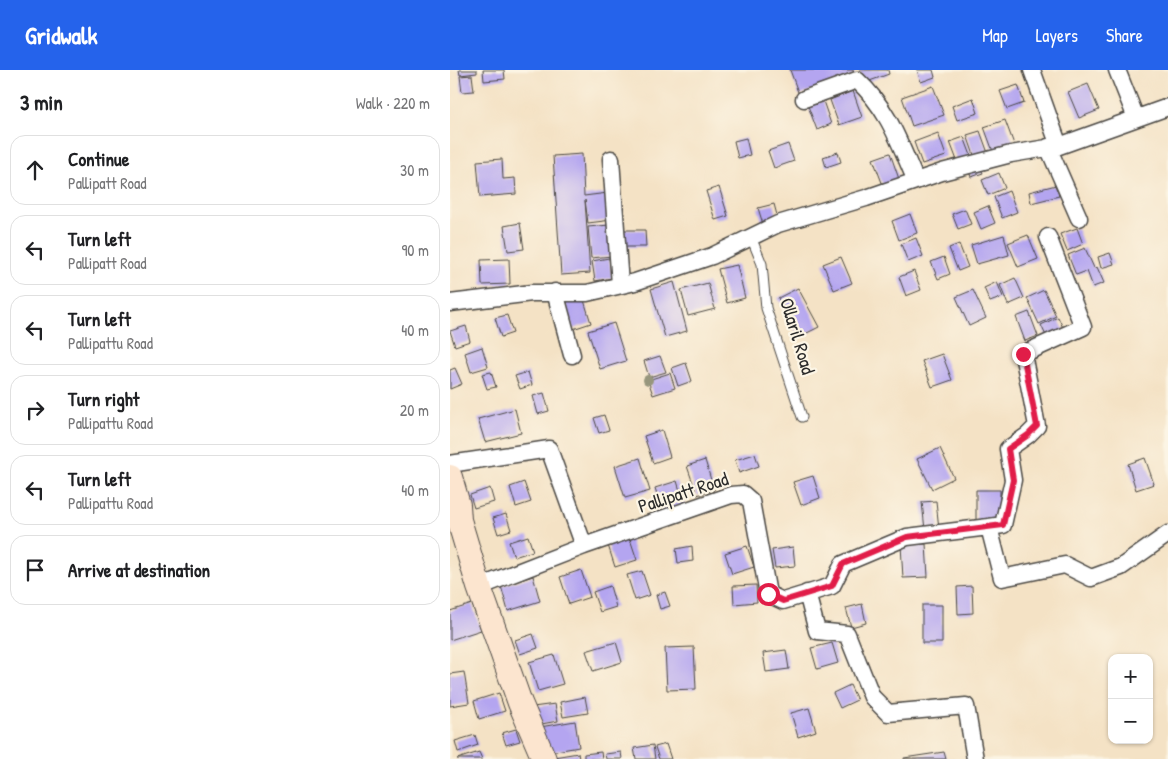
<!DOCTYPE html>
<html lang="en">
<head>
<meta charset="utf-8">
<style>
	:root { --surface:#fff; --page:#f2f2f2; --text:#202124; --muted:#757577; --line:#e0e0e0; --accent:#2563eb }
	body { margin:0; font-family:"Patrick Hand",sans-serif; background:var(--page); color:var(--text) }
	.controls { position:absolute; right:15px; bottom:15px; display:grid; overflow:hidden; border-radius:10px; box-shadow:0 1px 4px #0004 }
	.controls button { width:45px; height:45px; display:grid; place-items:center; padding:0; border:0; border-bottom:1px solid var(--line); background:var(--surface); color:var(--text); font:25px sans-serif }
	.stop { position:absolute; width:15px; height:15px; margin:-11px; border:4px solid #e11d48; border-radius:50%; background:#fff }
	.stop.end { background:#e11d48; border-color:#fff; box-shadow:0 1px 5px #0008 }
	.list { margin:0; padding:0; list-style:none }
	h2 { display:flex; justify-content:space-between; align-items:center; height:65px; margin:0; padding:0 20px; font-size:21px }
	h2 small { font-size:16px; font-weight:400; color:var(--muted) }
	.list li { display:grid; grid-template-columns:32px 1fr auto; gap:15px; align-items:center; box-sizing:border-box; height:70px; margin:0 10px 10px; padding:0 10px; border:1px solid var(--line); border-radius:15px }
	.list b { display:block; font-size:19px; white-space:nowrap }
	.list p { margin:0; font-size:16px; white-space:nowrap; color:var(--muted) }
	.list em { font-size:16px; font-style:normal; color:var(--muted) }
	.icon { flex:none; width:28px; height:28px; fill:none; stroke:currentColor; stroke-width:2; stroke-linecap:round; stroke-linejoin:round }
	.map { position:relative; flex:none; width:718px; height:689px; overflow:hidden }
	header { display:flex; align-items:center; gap:30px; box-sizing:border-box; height:70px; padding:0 25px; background:var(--accent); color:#fff }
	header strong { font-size:24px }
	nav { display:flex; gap:28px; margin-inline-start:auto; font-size:18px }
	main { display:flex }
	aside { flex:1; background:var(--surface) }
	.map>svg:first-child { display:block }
	.building { fill:#b4a5f0 }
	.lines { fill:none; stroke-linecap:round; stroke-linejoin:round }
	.lane-casing { stroke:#494642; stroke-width:11 }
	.street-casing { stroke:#494642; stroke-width:19 }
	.secondary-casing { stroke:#494642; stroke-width:26 }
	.lane { stroke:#fff; stroke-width:9 }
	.street { stroke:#fff; stroke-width:16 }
	.secondary { stroke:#fce5cf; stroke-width:24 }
	.tree { fill:#97967d }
	.route { stroke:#e11d48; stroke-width:6 }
	.labels { text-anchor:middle; stroke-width:4.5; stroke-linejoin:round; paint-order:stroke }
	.street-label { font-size:19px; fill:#2b2b2b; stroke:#fcf5e5 }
</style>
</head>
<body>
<header>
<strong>Gridwalk</strong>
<nav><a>Map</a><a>Layers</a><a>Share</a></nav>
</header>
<main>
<aside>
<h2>3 min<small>Walk · 220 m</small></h2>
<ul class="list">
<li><svg class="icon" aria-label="ahead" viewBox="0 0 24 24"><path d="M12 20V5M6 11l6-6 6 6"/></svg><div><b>Continue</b><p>Pallipatt Road</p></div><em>30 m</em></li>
<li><svg class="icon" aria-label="left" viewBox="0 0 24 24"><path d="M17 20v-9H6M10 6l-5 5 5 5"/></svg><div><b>Turn left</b><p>Pallipatt Road</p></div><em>90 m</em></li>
<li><svg class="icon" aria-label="left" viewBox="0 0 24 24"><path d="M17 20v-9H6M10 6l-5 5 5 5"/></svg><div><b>Turn left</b><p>Pallipattu Road</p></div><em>40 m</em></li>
<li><svg class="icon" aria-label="right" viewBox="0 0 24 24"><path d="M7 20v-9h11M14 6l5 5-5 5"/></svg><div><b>Turn right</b><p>Pallipattu Road</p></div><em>20 m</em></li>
<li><svg class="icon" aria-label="left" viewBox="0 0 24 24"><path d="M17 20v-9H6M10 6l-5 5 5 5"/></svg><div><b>Turn left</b><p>Pallipattu Road</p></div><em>40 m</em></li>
<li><svg class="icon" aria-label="arrive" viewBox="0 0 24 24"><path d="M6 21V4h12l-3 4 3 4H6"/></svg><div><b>Arrive at destination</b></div></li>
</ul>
</aside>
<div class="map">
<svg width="718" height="689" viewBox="0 0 718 689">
	<rect width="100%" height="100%" fill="#fcf5e5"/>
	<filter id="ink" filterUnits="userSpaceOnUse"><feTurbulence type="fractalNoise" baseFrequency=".02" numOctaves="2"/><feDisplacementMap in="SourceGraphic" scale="10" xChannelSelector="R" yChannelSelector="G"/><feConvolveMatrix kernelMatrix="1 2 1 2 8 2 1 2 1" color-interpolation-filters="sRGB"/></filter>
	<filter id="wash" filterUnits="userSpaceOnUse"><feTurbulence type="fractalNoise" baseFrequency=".0096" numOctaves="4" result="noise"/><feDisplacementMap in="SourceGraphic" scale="20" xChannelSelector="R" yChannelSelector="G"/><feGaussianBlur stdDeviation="1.12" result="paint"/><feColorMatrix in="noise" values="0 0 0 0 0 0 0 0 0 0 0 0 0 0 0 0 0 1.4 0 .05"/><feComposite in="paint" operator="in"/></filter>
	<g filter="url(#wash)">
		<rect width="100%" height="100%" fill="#f4e2c5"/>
		<g id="blocks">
			<path class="building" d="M9 0H27V3L10 5Z
				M33 0H54L55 9 34 11Z
				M340 0H403L405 5 349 25Z
				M409 0H438L439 4 414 13Z
				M467 0H483L485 7 471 12Z
				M22 5 24 21 12 22 10 6Z
				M638 14 649 40 629 48 618 22Z
				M568 15 574 33 557 39 550 21Z
				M483 16 494 45 462 56 452 27Z
				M403 21 412 47 389 55 380 30Z
				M523 28 528 43 507 50 502 36Z
				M373 31 381 54 367 60 358 36Z
				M555 50 565 77 544 84 534 57Z
				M530 61 538 83 525 88 517 65Z
				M488 63 496 86 472 94 464 72Z
				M514 67 522 88 508 93 500 72Z
				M296 68 300 85 288 88 284 71Z
				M338 74 344 91 324 98 318 81Z
				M388 82 391 92 376 97 373 87Z
				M440 83 450 112 434 118 423 89Z
				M132 84 134 126 158 123 162 150 138 153 135 130 140 203 111 205 103 86Z
				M52 89 53 109 65 108 66 124 30 127 27 91Z
				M529 95 533 103 521 107 518 99Z
				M549 103 555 118 538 125 532 110Z
				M606 115 609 126 581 133 579 122Z
				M269 117 278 146 265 150 256 121Z
				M559 121 567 142 552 148 544 127Z
				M324 134 328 149 313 154 308 138Z
				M538 136 545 153 531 159 524 142Z
				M515 139 521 154 508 159 502 144Z
				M460 144 467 163 449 170 442 151Z
				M70 153 74 179 58 181 54 156Z
				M159 155 162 186 141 188 138 157Z
				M627 158 633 174 617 181 610 164Z
				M171 160H195L196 177H171Z
				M554 165 559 185 527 194 521 175Z
				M578 165 588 189 568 197 558 173Z
				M466 168 473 186 458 192 451 174Z
				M509 174 518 197 508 201 499 178Z
				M635 178 644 198 647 197 654 213 643 217 637 201 626 205 618 185Z
				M660 183 664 194 651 198 648 187Z
				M391 187 402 213 384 220 373 194Z
				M494 187 500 204 488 209 481 192Z
				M159 188 162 208 145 211 142 191Z
				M59 189 60 214 32 215 31 190Z
				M287 195 295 228 277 233 268 199Z
				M464 201 471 220 456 226 449 207Z
				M565 208 574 228 558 235 550 215Z
				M224 212 237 261 215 267 201 219Z
				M547 212 553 227 540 232 534 218Z
				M258 213 265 239 238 246 231 220Z
				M348 218 369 257 349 267 328 228Z
				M523 220 536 248 519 256 506 227Z
				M594 220 606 246 589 254 577 228Z
				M133 227 141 253 123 259 115 232Z
				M579 242 588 266 575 271 566 247Z
				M57 245 63 263 51 267 45 248Z
				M608 247 615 262 598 270 591 255Z
				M164 253 176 291 150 299 138 261Z
				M16 256 20 271 5 276 0 261Z
				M32 277 38 297 21 302 15 283Z
				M492 284 502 310 482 317 472 291Z
				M210 286 216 302 199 307 194 291Z
				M236 293 242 311 228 316 222 298Z
				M5 298 12 314 0 319V300Z
				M41 302 46 317 37 319 32 304Z
				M78 302 82 315 70 319 65 306Z
				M220 303 225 318 203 325 198 310Z
				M94 323 99 341 88 344 83 326Z
				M65 339 71 363 35 372 28 349Z
				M154 345 159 360 149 363 144 348Z
				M212 360 220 387 203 393 194 366Z
				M490 378 504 408 482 419 467 389Z
				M305 384 309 396 289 403 285 390Z
				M190 388 200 421 175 428 165 396Z
				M695 388 704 414 686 420 678 394Z
				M255 390 264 420 247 425 237 396Z
				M363 406 370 428 351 435 343 412Z
				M227 411 235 437 213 443 205 418Z
				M74 412 81 432 66 437 60 417Z
				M40 418 44 432 24 438 20 425Z
				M526 420H550V453H526Z
				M486 431 489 459 475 460 472 432Z
				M56 444 61 460 48 464 43 448Z
				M78 466 83 481 64 487 59 472Z
				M179 466 187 490 165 497 157 472Z
				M476 474 478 507 453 508 451 475Z
				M242 476 243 491 228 493 226 479Z
				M297 476 304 497 282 504 275 483Z
				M343 477 345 496 325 498 322 480Z
				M131 500 140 527 119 534 110 507Z
				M192 501 200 525 185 530 177 505Z
				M83 506 90 531 58 541 51 516Z
				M306 515 307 532 284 534 283 516Z
				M160 516 166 537 150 542 143 522Z
				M522 516 523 543 508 544 507 517Z
				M215 522 220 536 210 539 206 525Z
				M22 534 31 560 0 570V541Z
				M412 534 416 553 401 557 396 538Z
				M472 535H492V573H472Z
				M83 564 88 578 70 584 65 570Z
				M166 572 172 592 143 601 136 581Z
				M382 573 388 593 367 599 361 578Z
				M244 577 246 619 217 620 215 578Z
				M336 580 339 599 316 602 313 583Z
				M104 585 113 614 88 621 79 592Z
				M14 602 19 633 0 636V604Z
				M400 615 407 630 390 638 383 623Z
				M49 623 55 641 29 649 24 631Z
				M135 627 138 643 113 647 110 632Z
				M105 634 108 651 86 655 83 637Z
				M359 638 366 661 348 667 341 643Z
				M125 651 129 677 94 683 90 657Z
				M66 659 70 671 56 675 52 663Z
				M25 665 28 675 8 682 5 671Z
				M216 674 221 689H209L205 677Z
				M203 675 205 689H186L184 678Z
				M29 682 32 689H7Z
				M151 682 152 689H134V684Z
				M171 682 172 689H156L155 684Z
				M494 682 496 689H454V688Z
				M128 683 129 689H105L104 687Z"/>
		</g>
	</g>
	<g filter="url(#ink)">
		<use href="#blocks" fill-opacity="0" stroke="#494642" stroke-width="1"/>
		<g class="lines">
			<defs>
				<path id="lane" d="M301 167 312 194 316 238 352 347"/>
				<path id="street" d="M582 0 609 76
					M667 0 686 48
					M354 29 407 10C439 40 449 72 466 111
					M598 77 629 148
					M161 89 170 215
					M105 222 122 285
					M0 233 82 223H137L185 212 262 186 328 154 416 128 492 102 561 84 609 76 718 37
					M0 394 99 379 134 476
					M539 457 553 455 563 410 558 379 578 365 587 356 573 284 633 257 598 167
					M29 517 134 476 281 425 293 424 301 431 318 524 333 531 382 516 393 494 457 467 539 457 552 508 615 495 641 508 671 497 718 464
					M357 523 367 561 397 564 422 627 438 643 516 636 525 689"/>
				<path id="secondary" d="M0 407 8 435 9 450 29 517 70 633 94 689"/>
			</defs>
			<use href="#lane" class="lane-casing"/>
			<use href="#street" class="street-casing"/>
			<use href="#secondary" class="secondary-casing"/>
			<use href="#lane" class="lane"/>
			<use href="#street" class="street"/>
			<use href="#secondary" class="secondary"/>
		</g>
		<circle class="tree" cx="198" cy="310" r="5"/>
	</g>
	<g class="lines" filter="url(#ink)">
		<path class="route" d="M318 524 333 531 382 516 393 494 457 467 553 455 563 410 558 379 578 365 587 356 573 284"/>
	</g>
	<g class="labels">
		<g class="street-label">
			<text transform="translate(348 266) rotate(73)" y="7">Ollaril Road</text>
			<text transform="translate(233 422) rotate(-18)" y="7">Pallipatt Road</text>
		</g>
	</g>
</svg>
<div class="controls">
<button>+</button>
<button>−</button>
</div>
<div class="stop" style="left:318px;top:524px"></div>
<div class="stop end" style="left:573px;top:284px"></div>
</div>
</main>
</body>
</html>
